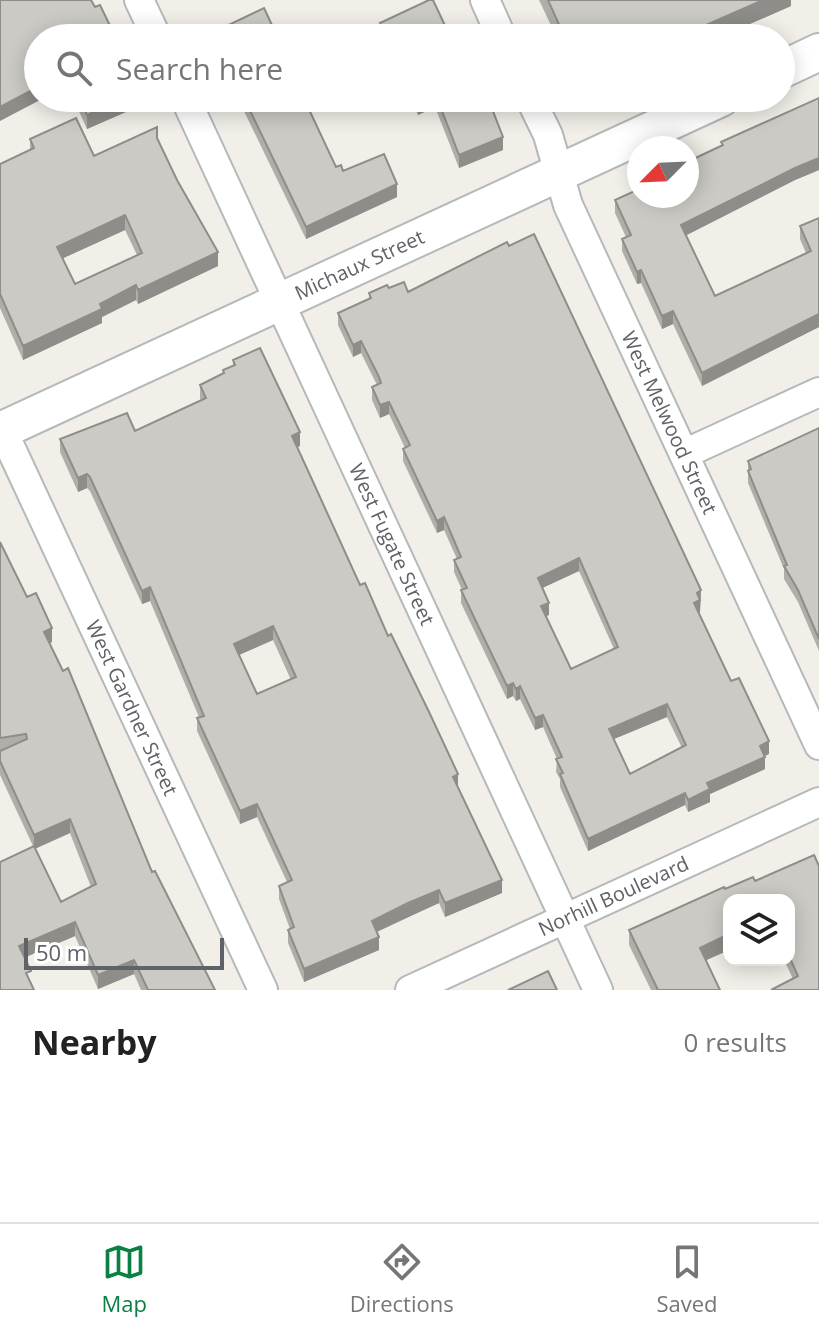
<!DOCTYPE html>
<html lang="en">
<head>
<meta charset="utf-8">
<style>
	:root { --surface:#fff; --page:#f2f2f2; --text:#222; --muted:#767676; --line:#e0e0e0; --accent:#0b8043 }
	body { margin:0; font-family:"Open Sans",sans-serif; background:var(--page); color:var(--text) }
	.controls { position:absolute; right:24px; bottom:24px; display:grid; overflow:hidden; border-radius:16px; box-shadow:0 4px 20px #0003 }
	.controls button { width:72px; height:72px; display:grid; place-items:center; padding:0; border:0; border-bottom:2px solid var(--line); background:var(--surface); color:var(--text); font:40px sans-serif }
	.compass { position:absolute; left:627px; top:136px; width:72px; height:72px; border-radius:50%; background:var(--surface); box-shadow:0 4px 20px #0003; rotate:246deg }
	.scale { position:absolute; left:24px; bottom:20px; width:200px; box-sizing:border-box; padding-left:8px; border:4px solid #5f6368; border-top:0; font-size:22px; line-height:28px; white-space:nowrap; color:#5f6368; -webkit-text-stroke:6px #fff; paint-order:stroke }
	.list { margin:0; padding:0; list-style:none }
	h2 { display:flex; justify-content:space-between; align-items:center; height:104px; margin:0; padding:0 32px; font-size:34px }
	h2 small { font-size:26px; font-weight:400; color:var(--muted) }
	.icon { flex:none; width:44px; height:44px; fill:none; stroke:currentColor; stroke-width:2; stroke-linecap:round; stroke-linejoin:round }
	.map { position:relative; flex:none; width:819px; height:990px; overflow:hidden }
	.search { position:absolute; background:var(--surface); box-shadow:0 4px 20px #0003; left:24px; right:24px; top:24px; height:88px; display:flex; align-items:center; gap:20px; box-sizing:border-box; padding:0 28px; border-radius:44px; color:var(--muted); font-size:30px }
	.sheet { height:232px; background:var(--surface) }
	nav { display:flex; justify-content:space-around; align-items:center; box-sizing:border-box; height:112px; border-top:2px solid var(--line); background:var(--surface); font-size:22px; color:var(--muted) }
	nav a { display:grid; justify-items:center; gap:4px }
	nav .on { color:var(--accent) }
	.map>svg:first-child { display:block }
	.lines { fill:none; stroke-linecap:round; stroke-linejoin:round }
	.minor-casing { stroke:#b5b8bc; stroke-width:32 }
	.tertiary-casing { stroke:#b5b8bc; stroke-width:40 }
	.minor { stroke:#fff; stroke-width:28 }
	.tertiary { stroke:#fff; stroke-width:36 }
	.wall { fill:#afaea9; fill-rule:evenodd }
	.shaded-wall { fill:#8f8d8a }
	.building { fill:#cccac5; stroke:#8f8d8a; stroke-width:2; fill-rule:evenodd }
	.labels { text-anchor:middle; stroke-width:8; stroke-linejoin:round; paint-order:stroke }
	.street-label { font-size:20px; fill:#5f6368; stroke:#fff }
</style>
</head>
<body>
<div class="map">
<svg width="819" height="990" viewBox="0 0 819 990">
	<rect width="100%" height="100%" fill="#f1efe8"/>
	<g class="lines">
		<defs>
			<g id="minor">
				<path d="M139 0 157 38"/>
				<path d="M485 0 502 38"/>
				<path id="s1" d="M185 98 598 990"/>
				<path id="s2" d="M530 98 548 135 568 205 819 745"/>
				<path id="s3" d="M0 425 263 990"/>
				<path d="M684 454 819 392"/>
				<path id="s4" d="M410 990 819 802"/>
			</g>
			<g id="tertiary">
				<path d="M781 70 819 52"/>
				<path id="s5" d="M0 431 721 98"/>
			</g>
		</defs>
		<use href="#minor" class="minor-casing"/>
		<use href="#tertiary" class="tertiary-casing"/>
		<use href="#minor" class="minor"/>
		<use href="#tertiary" class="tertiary"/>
	</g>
	<path class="wall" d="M539 0H791V6L718 38H557Z
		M380 23 449 38H381Z
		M73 98H135V108L87 129Z
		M240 98H321V106L310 111 336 167 397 197 306 239 240 103Z
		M410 98H473L503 150 459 168 435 107 418 115Z
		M584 98H610L589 108Z
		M819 98V170L795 180 686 235 715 296 806 253 800 239V226L819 218V327L702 386 673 324 662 329 641 283 637 284 622 251V239L626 237 615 213V200L639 196 721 145V142Z
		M157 138 218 266 138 304 136 300 102 317V323L23 360 0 308V164L30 150V139L94 156ZM125 230 137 255 75 284 63 258Z
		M389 288 408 292 701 590 700 612 699 613 731 681 769 754 765 756V769L710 794V802L688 812 685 805 588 851 560 787V779L556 772 557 759 543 727 535 730 520 699 516 701 513 696 507 699 461 603V590H462L454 572V560L457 559 444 530 437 533 403 461V449L405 448 389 414 380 418 372 400V387L377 385 361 353 353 357 338 325V313L369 299V293ZM579 571 614 649 571 669 546 616 549 615 542 588ZM667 717 682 748 630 774 614 739Z
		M233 360 300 446 297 447 360 585 388 636 458 787 502 893 445 917 439 903 408 917 377 932 379 950 304 982 288 943V930L290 929 279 899V886L287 882 257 817 240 824 197 731V718L199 717 150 601 142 604 90 491 87 488 78 492 60 452V439L135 431 201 401 200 398V385L223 374V370L233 366ZM273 640 291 680 257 694 239 655Z
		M819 428V651L798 602 784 579V569L748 483V461Z
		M0 542 27 597 52 642 50 643 152 872 215 990H141L134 974 98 989 75 936 25 957 0 990 33 846 0 775ZM70 833 91 887 61 902 35 849Z
		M814 855 819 866V990H771L793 979 784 960H789V900H729V950L706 960 720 990H651L629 945V930L724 887 725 889 753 877 755 881Z"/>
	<path class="shaded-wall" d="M763 0H791V6L718 38H690L706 25Z
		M38 87V98H44L0 121V107Z
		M125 98H135V108L87 129V115Z
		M311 98H321V106L305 113V101Z
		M427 98H435V107L418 115V102Z
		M589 98H610L589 108Z
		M503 137V150L459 168V155Z
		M819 158V170L795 180 681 238V225L795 168Z
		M397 184V197L306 239V227Z
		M125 215V230L57 261V247Z
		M218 252V266L138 304V290Z
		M641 270V283L637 284V272Z
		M136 285V300L102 317V323L23 360V346L100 304Z
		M673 311V324L662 329V316Z
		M819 314V327L702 386V373Z
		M361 341V353L353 357V345Z
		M389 402V414L380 418V405Z
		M300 432V446L292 449V436Z
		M87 474V488L78 492V478Z
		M444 517V530L437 533V521Z
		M579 558V571L538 590V578Z
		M150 587V601L142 604V591Z
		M701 590 700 612 694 615V603L697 593Z
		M549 603V615L541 618V606Z
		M273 626V640L234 657V644Z
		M52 628V642L44 646V632Z
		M513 683V696L507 699V686Z
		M520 686V699L516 701V689Z
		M667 704V717L609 741V729Z
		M543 715V727L535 730V718Z
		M769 741V754L760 758V746Z
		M765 757V769L710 794V802L688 812V800L707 783Z
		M458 774V788L453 777Z
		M685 793V805L588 851V839Z
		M257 804V817L240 824V811Z
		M70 819V833L34 849V835Z
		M502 880V893L445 917V903Z
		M439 890V903L372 934V921Z
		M75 922V936L19 960V946Z
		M729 934V950L700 963V948Z
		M379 937V950L304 982V969Z
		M134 960V974L98 989V975Z"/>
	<path class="building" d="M0 0H91L95 7 100 5 115 36 112 38H38V87L0 107Z
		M429 0H433L449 34 444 36 445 38H388L380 23Z
		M548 0H763L706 25 708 30 690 38H565Z
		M264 8 278 38H219L216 31Z
		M79 98H125L87 115Z
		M244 98H311L305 101 336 167 341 165 343 171 384 154 397 184 306 227Z
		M416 98H427L418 102Z
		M437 98H473L477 106 489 101 503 137 459 155Z
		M819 98V158L795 168 681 225 715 296 811 251 800 226 819 218V314L702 373 673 311 662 316 641 270 637 272 622 239 631 235 615 200 639 189V196H687V162L723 145 721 142Z
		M76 118 94 156 157 127V138L177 180 218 252 138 290 136 285 100 304 102 309 23 346 0 294V164L34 148 30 139ZM125 215 142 253 75 284 57 247Z
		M534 234 701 590 697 593 700 600 694 603 731 681 739 678 769 741 760 746 765 757 707 783 710 789 688 800 685 793 588 839 560 774 563 773 556 759 562 757 543 715 535 718 520 686 516 689 513 683 507 686 461 590 467 588 454 560 461 557 444 517 437 521 403 449 410 445 389 402 380 405 372 387 381 383 379 377 361 341 353 345 338 313 371 298 369 293 387 285 389 288 404 282 408 292 507 242 509 246ZM579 558 618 647 571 669 541 606 549 603 538 578ZM667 704 686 745 630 774 609 729Z
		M260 348 300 432 292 436 309 473 360 585 365 583 388 636 391 634 430 714 458 774 453 777 502 880 445 903 439 890 408 903 372 921 379 937 304 969 288 930 294 927 279 886 292 880 257 804 240 811 197 718 204 716 150 587 142 591 90 477 87 474 78 478 60 439 127 413 135 431 206 398 200 385 224 373 223 370 235 365 233 360ZM273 626 296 677 257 694 234 644Z
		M819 428V639L798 590 784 566 787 565 748 471 751 469 748 461Z
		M0 542 27 597 36 593 52 628 44 632 63 671 68 668 152 872 155 871 215 990H148L134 960 98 975 75 922 19 946 31 971 26 973 34 990H0V862L34 846 61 902 96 884 70 819 34 835 0 761V751L27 739 26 734 0 738Z
		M814 855 819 866V990H771L798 976 789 956V900H729V934L700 948 720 990H658L629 930 724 887 725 889 753 877 755 881Z
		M548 971 557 990H508Z"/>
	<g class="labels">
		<g class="street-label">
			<text dy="7" stroke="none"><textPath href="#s5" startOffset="396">Michaux Street</textPath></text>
			<text dy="7" stroke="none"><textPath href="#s2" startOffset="354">West Melwood Street</textPath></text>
			<text dy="7" stroke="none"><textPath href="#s1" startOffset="492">West Fugate Street</textPath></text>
			<text dy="7" stroke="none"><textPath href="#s3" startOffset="312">West Gardner Street</textPath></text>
			<text dy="7" stroke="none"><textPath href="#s4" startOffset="224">Norhill Boulevard</textPath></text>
		</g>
	</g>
</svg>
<div class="controls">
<button><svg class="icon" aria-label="layers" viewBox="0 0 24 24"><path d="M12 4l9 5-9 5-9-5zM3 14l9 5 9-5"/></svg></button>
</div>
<svg class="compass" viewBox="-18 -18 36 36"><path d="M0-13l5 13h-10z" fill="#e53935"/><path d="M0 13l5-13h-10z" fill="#767676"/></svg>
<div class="scale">50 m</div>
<div class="search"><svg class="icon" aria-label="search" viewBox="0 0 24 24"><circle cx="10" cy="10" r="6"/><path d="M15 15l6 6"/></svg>Search here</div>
</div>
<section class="sheet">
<h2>Nearby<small>0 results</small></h2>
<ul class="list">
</ul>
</section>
<nav>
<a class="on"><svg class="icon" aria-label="map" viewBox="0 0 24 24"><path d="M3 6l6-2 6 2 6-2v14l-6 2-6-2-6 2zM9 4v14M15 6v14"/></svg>Map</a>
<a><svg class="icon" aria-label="directions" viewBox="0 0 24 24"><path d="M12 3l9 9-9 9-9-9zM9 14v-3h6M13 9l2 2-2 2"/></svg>Directions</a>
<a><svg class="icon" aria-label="saved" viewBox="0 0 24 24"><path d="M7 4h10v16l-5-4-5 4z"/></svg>Saved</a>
</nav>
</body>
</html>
